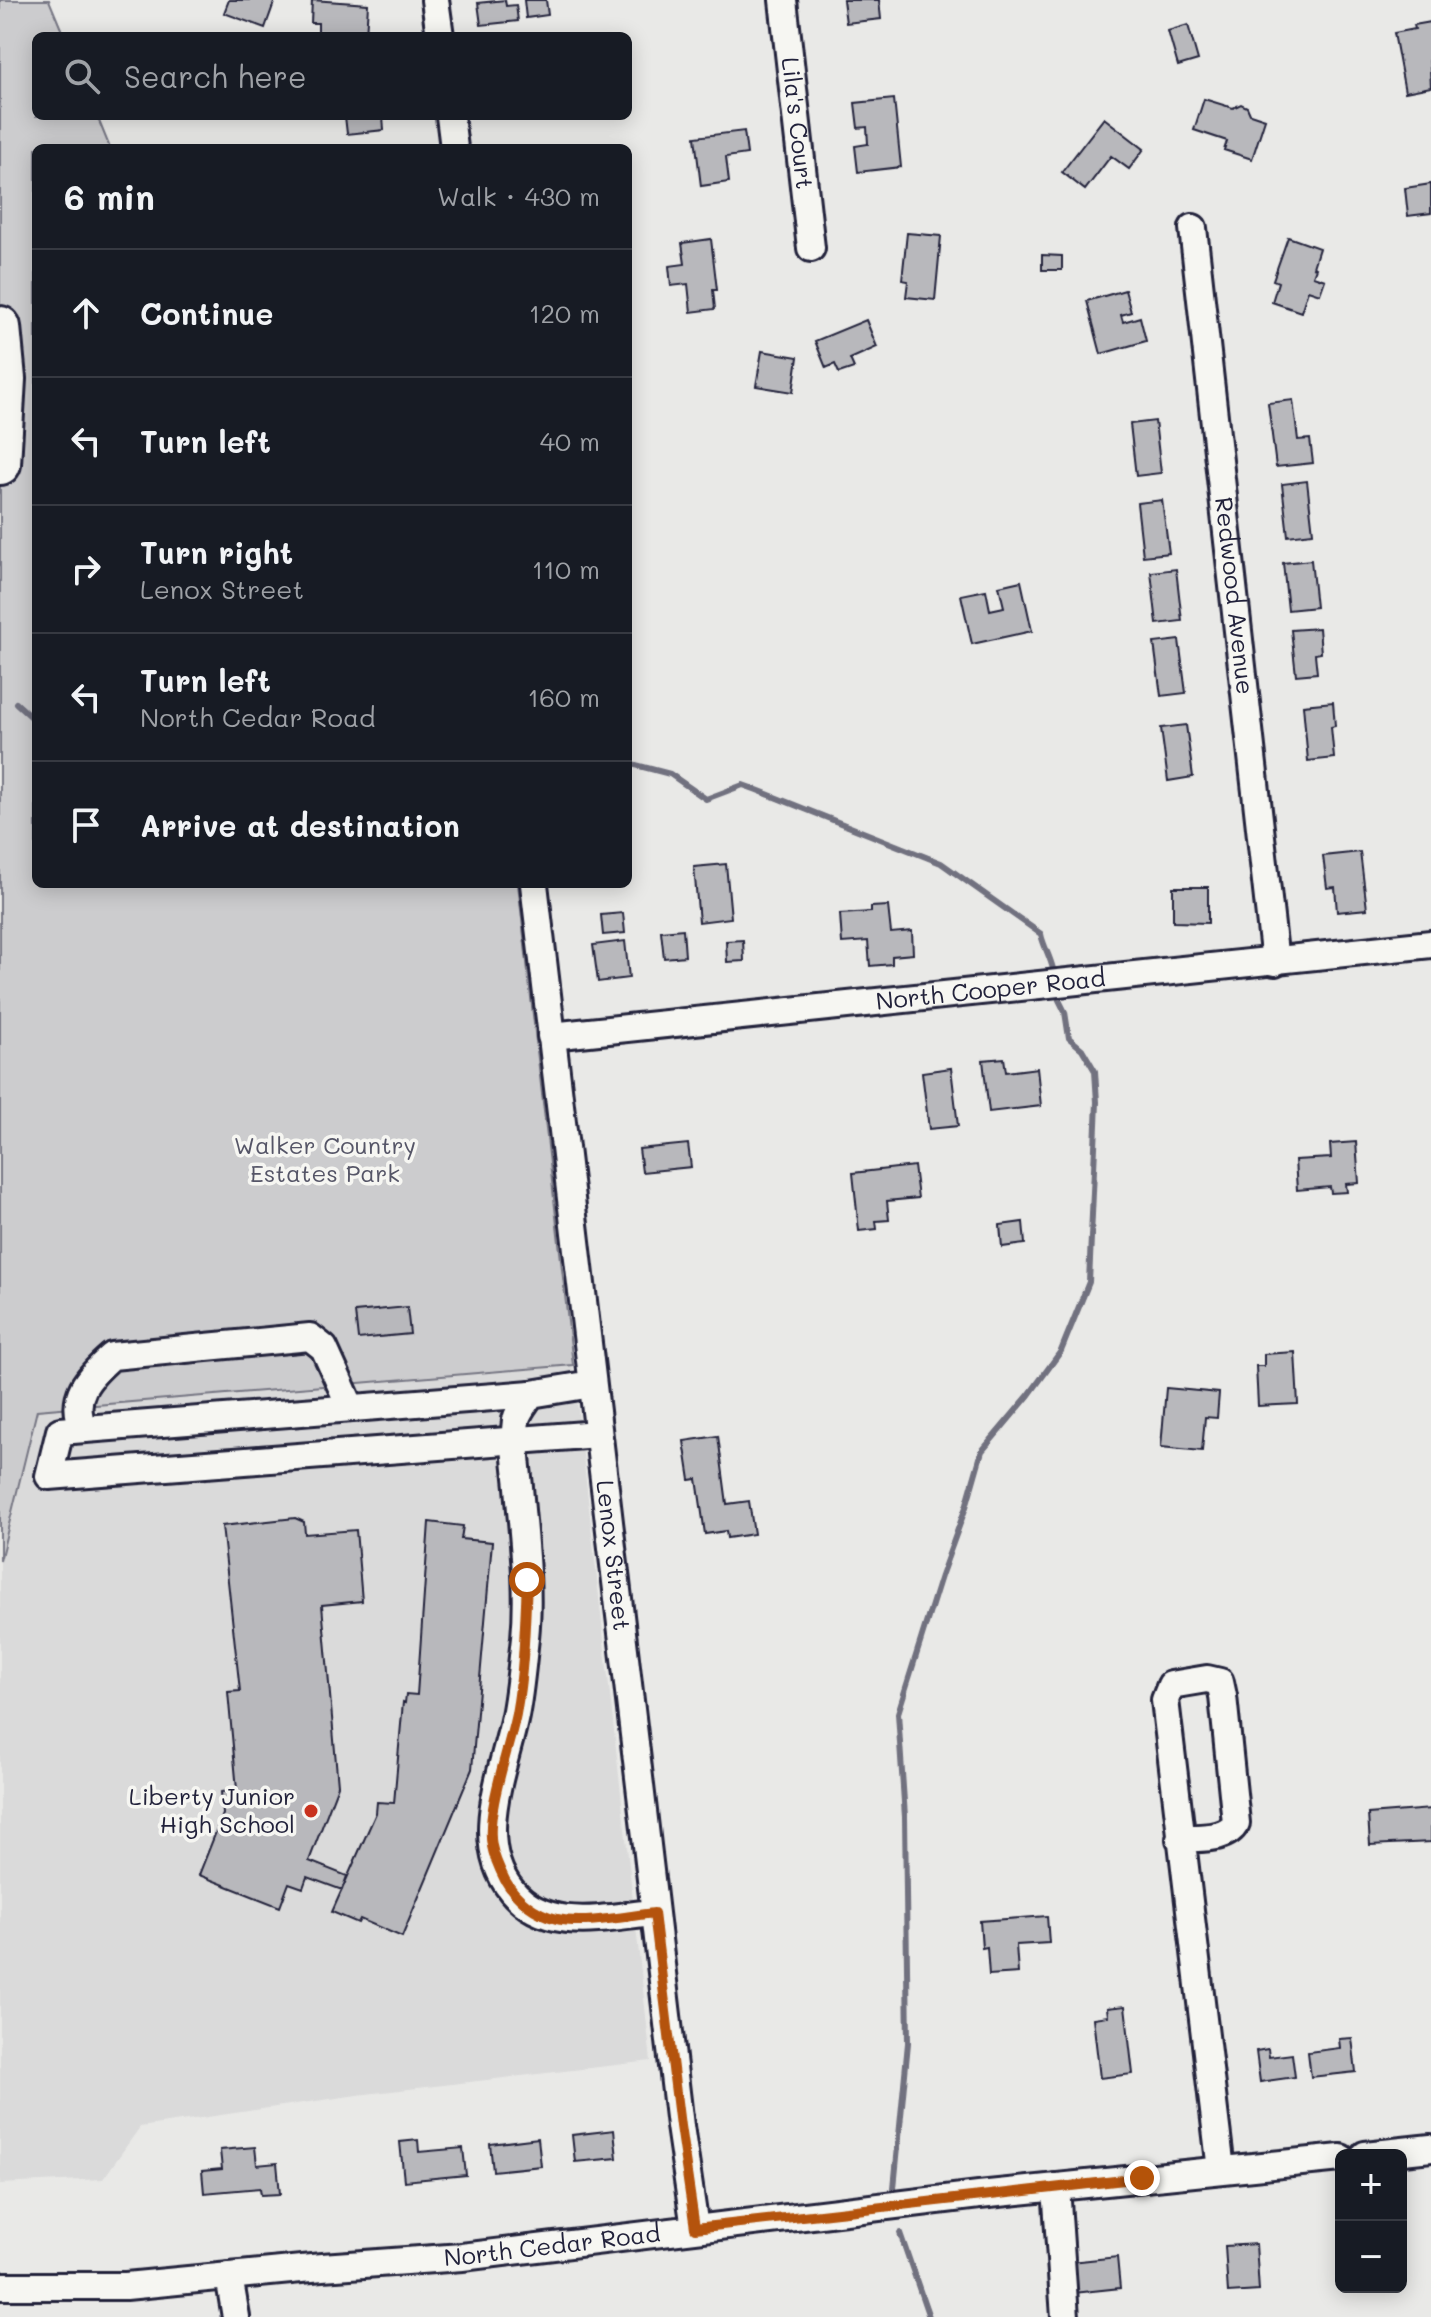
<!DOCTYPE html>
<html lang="en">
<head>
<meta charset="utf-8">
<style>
	:root { --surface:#171b24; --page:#20242c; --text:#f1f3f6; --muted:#9ea1a6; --line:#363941 }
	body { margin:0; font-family:Mali,sans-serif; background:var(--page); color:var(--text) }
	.controls { position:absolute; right:24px; bottom:24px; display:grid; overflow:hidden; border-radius:12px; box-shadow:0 4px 20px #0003 }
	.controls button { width:72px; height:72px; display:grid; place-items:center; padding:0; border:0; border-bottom:2px solid var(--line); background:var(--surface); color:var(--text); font:40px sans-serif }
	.stop { position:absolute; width:24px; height:24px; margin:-18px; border:6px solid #b45309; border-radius:50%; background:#fff }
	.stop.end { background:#b45309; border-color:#fff; box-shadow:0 2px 8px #0008 }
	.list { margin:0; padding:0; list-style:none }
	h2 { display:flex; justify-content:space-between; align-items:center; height:104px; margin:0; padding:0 32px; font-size:34px }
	h2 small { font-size:26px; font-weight:400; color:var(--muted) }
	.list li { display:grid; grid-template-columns:52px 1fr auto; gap:24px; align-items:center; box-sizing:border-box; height:128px; padding:0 32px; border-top:2px solid var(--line) }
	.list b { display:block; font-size:30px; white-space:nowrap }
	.list p { margin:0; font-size:26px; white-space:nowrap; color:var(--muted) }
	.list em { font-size:26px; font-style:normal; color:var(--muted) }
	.icon { flex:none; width:44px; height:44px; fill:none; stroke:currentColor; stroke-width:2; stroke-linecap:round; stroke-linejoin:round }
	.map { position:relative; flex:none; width:1431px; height:2317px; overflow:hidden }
	.search { position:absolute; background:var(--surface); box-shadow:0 4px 20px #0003; left:32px; top:32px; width:600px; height:88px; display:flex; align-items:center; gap:20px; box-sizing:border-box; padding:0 28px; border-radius:12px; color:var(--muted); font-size:30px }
	.panel { position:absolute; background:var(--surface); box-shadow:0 4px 20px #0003; left:32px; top:144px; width:600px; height:744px; border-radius:12px }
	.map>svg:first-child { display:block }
	.built { fill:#dadada }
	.green { fill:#ccccce; stroke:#777784; stroke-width:2 }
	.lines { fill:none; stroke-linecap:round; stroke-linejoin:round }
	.stream { stroke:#71717f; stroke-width:6 }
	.building { fill:#b8b8bc; stroke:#22223b; stroke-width:2 }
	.minor-casing { stroke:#22223b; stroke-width:32 }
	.highway-casing { stroke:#22223b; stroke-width:46 }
	.minor { stroke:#f6f6f2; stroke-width:26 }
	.highway { stroke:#f6f6f2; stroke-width:40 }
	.route { stroke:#b45309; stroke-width:10 }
	.poi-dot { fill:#c8321e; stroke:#f6f6f2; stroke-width:3 }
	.labels { text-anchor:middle; stroke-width:7; stroke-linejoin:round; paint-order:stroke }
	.street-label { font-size:24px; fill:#22223b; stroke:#f6f6f2 }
	.park-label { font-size:24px; fill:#555567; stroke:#f6f6f2 }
	.poi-label { font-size:24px; fill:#22223b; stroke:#f6f6f2; text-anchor:end }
</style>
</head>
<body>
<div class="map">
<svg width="1431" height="2317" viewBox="0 0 1431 2317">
	<rect width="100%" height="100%" fill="#e9e9e7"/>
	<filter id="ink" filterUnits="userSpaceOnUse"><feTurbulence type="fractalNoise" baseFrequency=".0125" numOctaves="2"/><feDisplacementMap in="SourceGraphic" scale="16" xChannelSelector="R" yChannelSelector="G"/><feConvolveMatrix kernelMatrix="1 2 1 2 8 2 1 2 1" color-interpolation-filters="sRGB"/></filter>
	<g filter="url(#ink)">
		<path class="built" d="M573 1365 651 2061 357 2095 140 2127 103 2179 0 2184V1561L36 1410Z"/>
		<path class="green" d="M0 0H49L64 36H36V116H97L110 148H36V884H518L573 1365 37 1410 0 1561Z"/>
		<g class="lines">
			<path class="stream" d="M16 703 36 721
				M628 763 670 774 706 799 743 785 757 790 941 863 1041 934C1043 945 1050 956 1053 969
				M894 2188 908 2043 905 1817 898 1713 941 1576 966 1507 982 1451 1029 1395 1061 1351 1089 1282 1097 1102 1095 1071 1082 1049 1069 1038 1065 1012 1059 1000
				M900 2233 929 2317"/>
		</g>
		<path class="building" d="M229 0H275L265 28 224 13Z
			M312 0 368 4 366 36H318V23H311Z
			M505 0 506 6 516 5 518 21 481 25 478 3Z
			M524 0H546L548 15 526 18Z
			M843 0H879L881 19 846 23Z
			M1431 22V50L1429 51 1431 87 1405 92 1394 33 1415 29 1414 25Z
			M1188 25 1198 60 1178 66 1168 31Z
			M894 99 901 167 858 172 855 146 868 144 867 127 858 128 855 103Z
			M1204 99 1233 108 1241 104 1247 107 1250 114 1265 119 1252 159 1224 150 1227 141 1194 130Z
			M345 116H383L384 130 347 134Z
			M1104 118 1144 149 1129 169 1111 156 1085 190 1062 172Z
			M744 131 747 154 726 157 729 182 701 186 695 137Z
			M1431 184V213L1408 216 1405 188Z
			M907 233 941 236 935 300 906 297 908 281 902 280Z
			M1288 237 1319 248 1313 267 1316 268 1313 276 1325 280 1320 294 1308 290 1301 312 1272 302 1278 282 1273 280Z
			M711 239 717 290H713L715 309 691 312 688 284 671 286 669 266 685 264 682 243Z
			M1042 255 1062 256V270H1042Z
			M1125 290 1131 312 1121 315 1123 322 1140 317 1146 341 1101 354 1087 301Z
			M866 320 877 347 850 359 854 368 839 373 835 364 826 368 815 341Z
			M762 351 798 357 793 392 756 386Z
			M1293 400 1298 440 1310 439 1313 463 1276 467 1268 403Z
			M1155 421 1161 473 1136 476 1130 424Z
			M1307 481 1313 533 1288 536 1282 484Z
			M1162 500 1169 553 1143 556 1137 503Z
			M1311 560 1316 607 1288 610 1283 563Z
			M1176 569 1182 621 1157 624 1151 572Z
			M1021 581 1032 631 972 644 961 595 986 590 990 610 1004 607 999 586Z
			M1319 628 1321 653 1315 654 1317 673 1296 675 1291 630Z
			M1179 640 1186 693 1161 696 1154 643Z
			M1333 702 1335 726 1331 727 1334 758 1308 761 1303 705Z
			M1186 725 1193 777 1168 781 1161 728Z
			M1360 852 1367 909 1337 912 1335 887 1327 888 1323 856Z
			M726 864 731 918 699 922 694 867Z
			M1173 887H1208V923L1173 922Z
			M888 906 891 933 912 931 913 954 892 956V964L870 966 868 941 842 943 840 914 871 912V907Z
			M623 913 625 933 603 935 601 915Z
			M683 929 685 956 664 958 661 931Z
			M743 940 744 961 727 962 726 941Z
			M625 941 629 978 598 982 593 945Z
			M1004 1058 1006 1072 1037 1068 1041 1106 989 1112 983 1060Z
			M951 1068 958 1126 929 1129 922 1072Z
			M1356 1142 1359 1183 1346 1184 1347 1192 1331 1193 1330 1187 1297 1190 1295 1160 1331 1158 1330 1144Z
			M688 1144 691 1167 642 1172 639 1149Z
			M914 1166 918 1198 887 1201 889 1220 876 1221 877 1229 859 1231 853 1173Z
			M1023 1222 1025 1244 1002 1247 1000 1225Z
			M407 1307 410 1334 358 1339 355 1312Z
			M1295 1352 1298 1404 1258 1406 1256 1366H1264V1354Z
			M1166 1388 1219 1393 1217 1418 1205 1417 1202 1451 1161 1447Z
			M718 1436 727 1504 749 1501 754 1534 727 1538 726 1531 705 1534 697 1479 690 1480 684 1441Z
			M295 1518 304 1522 305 1534 356 1530 362 1601 322 1605 338 1785 309 1861 347 1876 342 1890 307 1877 303 1888 289 1883 280 1907 199 1875 223 1814 221 1792 237 1790 228 1692 240 1691 222 1526Z
			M429 1522 463 1526 461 1539 492 1542 472 1769 402 1937 360 1919 358 1923 332 1912 376 1813 377 1802 394 1803 403 1702 405 1703 406 1694 417 1695Z
			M1431 1809V1842L1370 1845 1368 1814Z
			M1047 1916 1049 1943 1016 1945 1018 1973 989 1975 987 1947 982 1948 980 1921Z
			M1125 2006 1133 2074 1100 2078 1093 2018 1108 2016 1107 2008Z
			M1352 2038 1356 2072 1311 2077 1308 2052 1340 2048 1339 2039Z
			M1268 2049 1269 2057 1292 2054 1295 2077 1260 2082 1256 2051Z
			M614 2130 617 2158 575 2162 572 2135Z
			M538 2138 541 2166 493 2171 490 2144Z
			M418 2140 419 2152 463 2148 466 2175 404 2181 400 2142Z
			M255 2147 257 2165 277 2163 280 2194 261 2195 260 2188 204 2193 202 2171 222 2169 220 2150Z
			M1256 2244 1259 2291 1228 2293 1225 2246Z
			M1117 2257 1120 2288 1065 2294 1062 2263Z"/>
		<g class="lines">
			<defs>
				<g id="minor">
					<path d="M435 0 440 36"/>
					<path id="s1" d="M783 0 811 248"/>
					<path d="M450 116 454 148"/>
					<path id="s2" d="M1193 228 1275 962"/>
					<path id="s3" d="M534 884 680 2126 695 2228"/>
					<path id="s4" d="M551 1036 1431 944"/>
					<path d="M592 1384 531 1394C526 1402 518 1411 516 1420 513 1442 517 1465 519 1487 523 1537 530 1588 525 1638 522 1664 520 1691 515 1716 504 1771 471 1841 512 1891 547 1934 607 1917 654 1913"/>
					<path d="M531 1394 60 1431 49 1476 598 1434"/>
					<path d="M84 1429C68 1397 89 1376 112 1356L310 1337 324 1348 351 1408"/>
					<path d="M1180 1839C1199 1837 1226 1841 1236 1823L1223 1696 1220 1682 1207 1679 1171 1685 1165 1700 1221 2170"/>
					<path d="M1365 2155 1431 2148"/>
					<path d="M1056 2187 1065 2317"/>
					<path d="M229 2276 236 2317"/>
					<path id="s5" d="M0 2286H126L322 2267 462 2257 979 2195 1341 2158"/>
				</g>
				<path id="highway" d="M0 327 5 379 0 464"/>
			</defs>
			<use href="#minor" class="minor-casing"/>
			<use href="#highway" class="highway-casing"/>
			<use href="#minor" class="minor"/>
			<use href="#highway" class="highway"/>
		</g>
	</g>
	<g class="lines" filter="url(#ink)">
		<path class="route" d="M527 1580C525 1625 524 1670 516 1714 509 1749 485 1813 492 1846 494 1857 500 1870 505 1880 516 1899 535 1914 557 1919 584 1925 627 1916 654 1913L680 2126 695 2228 1142 2178"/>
	</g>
	<circle class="poi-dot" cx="311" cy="1811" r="8"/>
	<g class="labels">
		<g class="street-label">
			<text dy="8" stroke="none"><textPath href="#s1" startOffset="124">Lila's Court</textPath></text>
			<text dy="8" stroke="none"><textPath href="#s2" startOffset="370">Redwood Avenue</textPath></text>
			<text dy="8" stroke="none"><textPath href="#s4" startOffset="442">North Cooper Road</textPath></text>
			<text dy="8" stroke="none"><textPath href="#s3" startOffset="676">Lenox Street</textPath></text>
			<text dy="8" stroke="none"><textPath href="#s5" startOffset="554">North Cedar Road</textPath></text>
		</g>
		<g class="park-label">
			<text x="325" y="1154">Walker Country<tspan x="325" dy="28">Estates Park</tspan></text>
		</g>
		<g class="poi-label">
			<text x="295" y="1805">Liberty Junior<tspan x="295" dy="28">High School</tspan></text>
		</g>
	</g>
</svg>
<div class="controls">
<button>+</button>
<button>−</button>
</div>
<div class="stop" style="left:527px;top:1580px"></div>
<div class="stop end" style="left:1142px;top:2178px"></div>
<div class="search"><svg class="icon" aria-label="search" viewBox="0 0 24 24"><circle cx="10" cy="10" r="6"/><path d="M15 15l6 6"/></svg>Search here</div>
<section class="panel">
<h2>6 min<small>Walk · 430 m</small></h2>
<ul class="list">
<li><svg class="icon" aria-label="ahead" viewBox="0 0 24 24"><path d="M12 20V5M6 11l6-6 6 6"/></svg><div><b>Continue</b></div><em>120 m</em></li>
<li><svg class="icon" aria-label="left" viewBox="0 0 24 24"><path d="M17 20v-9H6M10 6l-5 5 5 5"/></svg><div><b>Turn left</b></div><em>40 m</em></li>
<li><svg class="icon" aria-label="right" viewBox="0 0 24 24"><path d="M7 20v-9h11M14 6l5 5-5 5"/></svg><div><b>Turn right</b><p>Lenox Street</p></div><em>110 m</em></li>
<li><svg class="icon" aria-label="left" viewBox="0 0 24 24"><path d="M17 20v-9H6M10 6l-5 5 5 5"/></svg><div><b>Turn left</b><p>North Cedar Road</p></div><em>160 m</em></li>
<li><svg class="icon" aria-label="arrive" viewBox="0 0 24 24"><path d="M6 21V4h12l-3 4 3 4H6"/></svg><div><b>Arrive at destination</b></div></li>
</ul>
</section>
</div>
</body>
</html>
